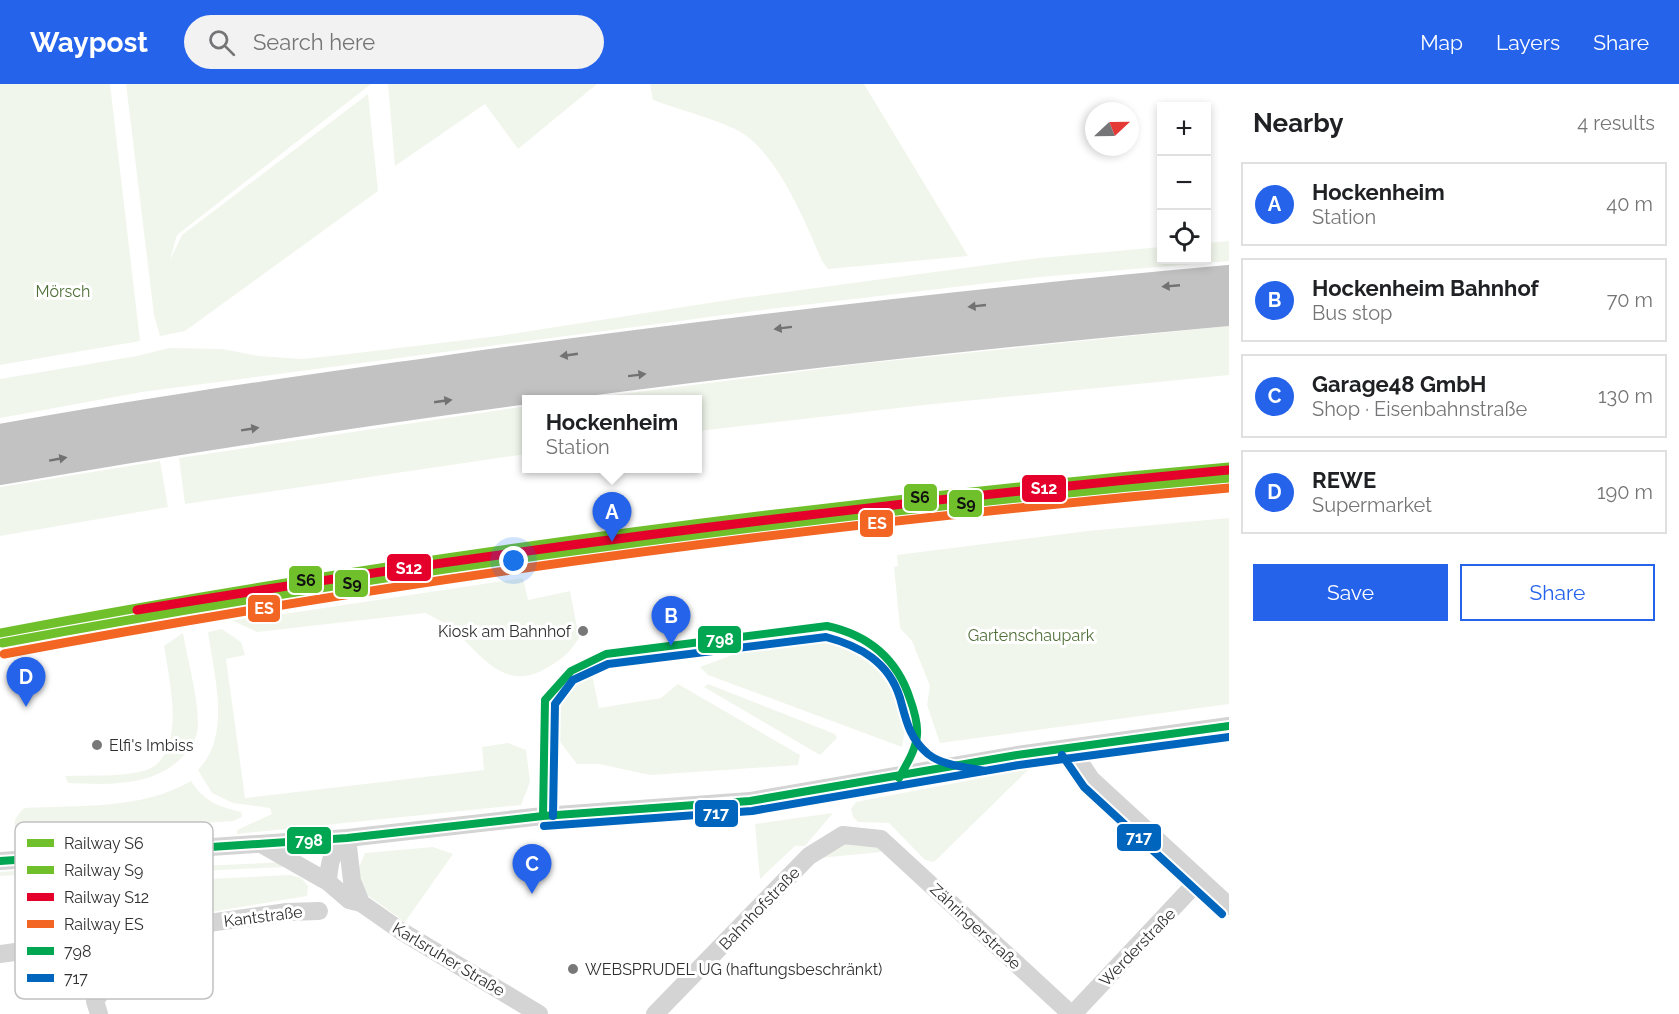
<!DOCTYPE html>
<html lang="en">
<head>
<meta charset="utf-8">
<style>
	:root { --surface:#fff; --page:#f2f2f2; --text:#202124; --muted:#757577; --line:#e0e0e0; --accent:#2563eb }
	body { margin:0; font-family:Raleway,sans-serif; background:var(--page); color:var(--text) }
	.controls { position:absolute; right:18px; top:18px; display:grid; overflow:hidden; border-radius:0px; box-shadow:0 3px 9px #0003 }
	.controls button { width:54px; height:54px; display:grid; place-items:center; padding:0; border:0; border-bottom:2px solid var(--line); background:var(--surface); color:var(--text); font:30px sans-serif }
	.compass { position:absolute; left:1085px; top:18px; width:54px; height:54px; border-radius:50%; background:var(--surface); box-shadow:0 3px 9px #0003; rotate:68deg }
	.you { position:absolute; left:514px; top:477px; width:21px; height:21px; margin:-15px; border:4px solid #fff; border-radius:50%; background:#1a73e8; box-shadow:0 0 0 9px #1a73e833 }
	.badge { display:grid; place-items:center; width:39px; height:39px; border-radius:50%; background:var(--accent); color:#fff; font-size:20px; font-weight:700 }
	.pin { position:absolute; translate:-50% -50px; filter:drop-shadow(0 2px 3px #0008) }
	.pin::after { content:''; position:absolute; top:32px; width:21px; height:18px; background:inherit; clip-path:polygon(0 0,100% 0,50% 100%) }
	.popup { position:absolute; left:522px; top:311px; width:180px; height:78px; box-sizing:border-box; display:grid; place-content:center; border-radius:0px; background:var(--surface); filter:drop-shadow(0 2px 4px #0005); font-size:20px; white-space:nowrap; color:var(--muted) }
	.popup b { font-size:22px; color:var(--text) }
	.popup::after { content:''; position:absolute; left:50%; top:100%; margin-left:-12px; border:12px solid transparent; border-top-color:var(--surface) }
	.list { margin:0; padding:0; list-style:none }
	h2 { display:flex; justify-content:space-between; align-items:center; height:78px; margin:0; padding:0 24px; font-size:26px }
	h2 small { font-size:20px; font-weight:400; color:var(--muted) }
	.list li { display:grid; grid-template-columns:39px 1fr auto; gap:18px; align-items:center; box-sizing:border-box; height:84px; margin:0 12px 12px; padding:0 12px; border:2px solid var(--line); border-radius:0px }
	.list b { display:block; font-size:22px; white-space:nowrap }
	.list p { margin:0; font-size:20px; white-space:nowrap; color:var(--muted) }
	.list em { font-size:20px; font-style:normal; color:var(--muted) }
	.actions { display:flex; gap:12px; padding:18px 24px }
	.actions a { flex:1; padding:14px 0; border:2px solid var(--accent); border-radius:0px; text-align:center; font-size:21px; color:var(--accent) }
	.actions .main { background:var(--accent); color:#fff }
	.icon { flex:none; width:33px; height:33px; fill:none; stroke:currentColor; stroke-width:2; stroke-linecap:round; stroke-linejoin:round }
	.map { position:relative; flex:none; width:1229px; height:930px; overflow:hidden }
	header { display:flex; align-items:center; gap:36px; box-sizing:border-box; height:84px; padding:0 30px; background:var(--accent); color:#fff }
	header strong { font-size:28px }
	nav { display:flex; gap:33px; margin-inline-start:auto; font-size:21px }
	.search { width:420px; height:54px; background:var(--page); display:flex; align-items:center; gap:15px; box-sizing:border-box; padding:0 21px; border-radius:33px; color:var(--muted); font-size:22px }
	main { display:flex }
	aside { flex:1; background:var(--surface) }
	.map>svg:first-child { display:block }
	.green { fill:#f1f6ec }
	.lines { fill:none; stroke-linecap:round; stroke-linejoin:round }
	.street { stroke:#d4d4d4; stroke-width:18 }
	.highway { stroke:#c2c2c2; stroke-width:32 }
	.bus-1-casing { stroke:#fff; stroke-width:12 }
	.bus-2-casing { stroke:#fff; stroke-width:12 }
	.bus-1 { stroke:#00a651; stroke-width:8 }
	.bus-2 { stroke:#0065bd; stroke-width:8 }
	.rail-1-casing { stroke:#fff; stroke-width:14 }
	.rail-2-casing { stroke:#fff; stroke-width:14 }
	.rail-3-casing { stroke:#fff; stroke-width:14 }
	.rail-4-casing { stroke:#fff; stroke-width:14 }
	.rail-1 { stroke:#70c02c; stroke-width:9 }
	.rail-2 { stroke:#70c02c; stroke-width:9 }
	.rail-3 { stroke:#e4002b; stroke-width:9 }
	.rail-4 { stroke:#f26522; stroke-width:9 }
	.oneway { fill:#727272 }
	.poi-dot { fill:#787878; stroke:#fff; stroke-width:2 }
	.labels { text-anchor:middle; stroke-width:6; stroke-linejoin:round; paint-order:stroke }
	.park-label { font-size:16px; fill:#517039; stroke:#fff }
	.poi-label { font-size:16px; fill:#303030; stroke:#fff; text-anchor:start }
	.street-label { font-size:16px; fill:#303030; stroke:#fff }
	.key { fill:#fff; stroke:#c1c1c1; stroke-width:1.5 }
	.key-label { font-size:16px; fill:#303030 }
	.line-badge { stroke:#fff; stroke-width:2 }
	.badge-label { font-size:16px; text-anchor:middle; font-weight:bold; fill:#fff }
	.pale-badge-label { font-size:16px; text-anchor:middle; font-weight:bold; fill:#111 }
</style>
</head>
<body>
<header>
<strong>Waypost</strong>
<div class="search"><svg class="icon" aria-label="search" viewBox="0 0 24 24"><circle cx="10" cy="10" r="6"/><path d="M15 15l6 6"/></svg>Search here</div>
<nav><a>Map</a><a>Layers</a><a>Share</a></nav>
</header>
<main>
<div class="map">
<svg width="1229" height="930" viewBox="0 0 1229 930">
	<rect width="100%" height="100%" fill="#fff"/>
	<path class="green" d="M0 0H110L140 257 0 281Z
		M126 0H371L177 151 170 176 182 151 368 10 378 107 185 247 160 252 154 231Z
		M388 0H597L518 65 485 20 395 82Z
		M650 0H864L968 172 828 185 822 177C806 139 775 63 735 45 709 33 680 26 653 16Z
		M1229 157V177L1040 193 770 225 142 308 0 334V295L137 272 169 264 222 265 258 272 302 275 340 271 499 252 741 214 1039 174 1161 163 1162 176H1206L1207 159Z
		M1229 242V291L924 321 698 347V316H574L868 279Z
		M526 322V370L185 420 179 374Z
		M160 377 168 423 0 452V403Z
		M1229 434V620L940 659 927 621 930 602 912 557 900 544 894 483 898 482 897 471 1088 447Z
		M523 494 528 516 570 507 579 554C569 570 561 576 545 585 502 609 480 568 449 542 442 537 433 533 425 529L257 548 225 533 248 528 251 535Z
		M222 545 241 558 245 571 226 575 245 714 484 686 482 663 508 659 526 666 530 698 521 721 237 750V746L272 730 270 724 233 719 212 709 198 686C232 651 214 592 208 548Z
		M183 549C188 578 198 611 198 641 198 652 192 662 185 670 157 703 108 701 68 699L65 692C90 691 119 693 143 687 189 675 169 595 164 562Z
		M841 551 865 563 887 580 899 608 906 640 902 663 708 591 700 583 757 562Z
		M591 586 599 624 661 614 678 600 800 671 798 681 650 691 599 680H577L554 650C562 619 561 601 591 586Z
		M708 600 835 650 837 654 820 671 704 603Z
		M1029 685 934 778 925 776 889 739 858 738 853 733 851 725 856 718Z
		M191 697C205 718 217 722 241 728L242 733 233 737 18 751C11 739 15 734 24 724 79 721 142 726 191 697Z
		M833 729 805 762H795L760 795 755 740Z
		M843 756 878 757 881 768 820 774Z
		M433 763 453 770 405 838 363 808 357 788 365 769Z
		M168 776 199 782 286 778 285 783 198 787 169 781 0 792V788Z
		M161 789 186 795 192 831 153 833 118 850 81 839 66 842 64 832 46 834 40 797Z
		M290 791 301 794 308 802 307 812 193 831 187 796Z"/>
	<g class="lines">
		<path class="street" d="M1071 665 1091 695 1229 822
			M347 754C331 767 329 779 328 798L349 816 361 819 401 847 539 930
			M347 754 352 797 361 819
			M261 760 328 798
			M0 777 347 754 543 732 750 717 1017 671 1229 642
			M112 866 152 847 287 828 319 827
			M0 870 87 858 101 859 112 866
			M99 930 95 917 117 886 112 866
			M655 930 809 772 843 751 881 755 1071 930
			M1073 930 1200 795"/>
		<path class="highway" d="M0 356C153 328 308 307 462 285 717 250 973 220 1229 197
			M0 385C406 314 818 263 1229 226"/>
		<defs>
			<path id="bus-1" d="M543 732 545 616 571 587 606 570 827 542C868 551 897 575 910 615 914 626 918 639 917 651 916 666 906 681 899 694
				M0 777 347 754 543 732 750 717 1017 671 1229 642"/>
			<path id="bus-2" d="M1062 671 1084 703 1222 830
				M553 732 555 620 573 596 608 580 826 553C860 562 889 578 900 614 906 636 909 654 928 670 943 682 967 683 985 687
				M544 742 752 727 1019 681 1229 653"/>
		</defs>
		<use href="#bus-1" class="bus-1-casing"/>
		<use href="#bus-2" class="bus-2-casing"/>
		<use href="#bus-1" class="bus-1"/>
		<use href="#bus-2" class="bus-2"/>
		<defs>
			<path id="rail-1" d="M0 549C408 472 816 419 1229 383"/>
			<path id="rail-2" d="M2 559C409 483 816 430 1229 394"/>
			<path id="rail-3" d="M137 526C499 466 863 421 1228 386"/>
			<path id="rail-4" d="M4 570C411 493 817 440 1229 404"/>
		</defs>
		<use href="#rail-1" class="rail-1-casing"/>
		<use href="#rail-2" class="rail-2-casing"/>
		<use href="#rail-3" class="rail-3-casing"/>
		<use href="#rail-4" class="rail-4-casing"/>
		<use href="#rail-1" class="rail-1"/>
		<use href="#rail-2" class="rail-2"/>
		<use href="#rail-3" class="rail-3"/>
		<use href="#rail-4" class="rail-4"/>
	</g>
	<defs><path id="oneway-solid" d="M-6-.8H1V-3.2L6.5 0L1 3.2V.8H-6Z" transform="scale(1.5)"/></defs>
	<g class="oneway">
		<use href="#oneway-solid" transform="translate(1171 202) rotate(175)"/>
		<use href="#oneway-solid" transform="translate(977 222) rotate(174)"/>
		<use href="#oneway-solid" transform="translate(783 244) rotate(173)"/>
		<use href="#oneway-solid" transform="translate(569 271) rotate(172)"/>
		<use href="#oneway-solid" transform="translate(637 291) rotate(-7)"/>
		<use href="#oneway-solid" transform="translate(443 317) rotate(-8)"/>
		<use href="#oneway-solid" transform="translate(250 345) rotate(-9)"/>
		<use href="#oneway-solid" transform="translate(58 375) rotate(-10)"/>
	</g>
	<g class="poi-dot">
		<circle cx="583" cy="547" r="6"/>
		<circle cx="97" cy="661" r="6"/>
		<circle cx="573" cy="885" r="6"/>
	</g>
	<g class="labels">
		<g class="park-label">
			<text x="63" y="213">Mörsch</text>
			<text x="1031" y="557">Gartenschaupark</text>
		</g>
		<g class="poi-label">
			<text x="571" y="553" text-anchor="end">Kiosk am Bahnhof</text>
			<text x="109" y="667">Elfi's Imbiss</text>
			<text x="585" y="891">WEBSPRUDEL UG (haftungsbeschränkt)</text>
		</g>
		<g class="street-label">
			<text transform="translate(759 824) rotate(-46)" y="6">Bahnhofstraße</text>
			<text transform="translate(263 832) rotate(-7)" y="6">Kantstraße</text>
			<text transform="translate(976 842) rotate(43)" y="6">Zähringerstraße</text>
			<text transform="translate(1137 863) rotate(-46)" y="6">Werderstraße</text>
			<text transform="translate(449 875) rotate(31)" y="6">Karlsruher Straße</text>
		</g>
	</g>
	<rect x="15" y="738" width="198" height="177" rx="9" class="key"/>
	<rect x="27" y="755" width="27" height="8" fill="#70c02c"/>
	<rect x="27" y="782" width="27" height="8" fill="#70c02c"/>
	<rect x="27" y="809" width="27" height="8" fill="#e4002b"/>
	<rect x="27" y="836" width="27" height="8" fill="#f26522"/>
	<rect x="27" y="863" width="27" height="8" fill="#00a651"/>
	<rect x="27" y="890" width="27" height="8" fill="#0065bd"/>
	<g class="key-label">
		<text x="64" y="765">Railway S6</text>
		<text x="64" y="792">Railway S9</text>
		<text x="64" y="819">Railway S12</text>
		<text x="64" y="846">Railway ES</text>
		<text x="64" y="873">798</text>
		<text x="64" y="900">717</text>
	</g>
	<g class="line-badge">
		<rect x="1021" y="390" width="46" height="29" rx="6" fill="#e4002b"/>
		<rect x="903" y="399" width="35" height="29" rx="6" fill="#70c02c"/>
		<rect x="948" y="405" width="35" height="29" rx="6" fill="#70c02c"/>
		<rect x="859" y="425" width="35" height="29" rx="6" fill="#f26522"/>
		<rect x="386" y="469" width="46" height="29" rx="6" fill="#e4002b"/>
		<rect x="288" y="481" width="35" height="29" rx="6" fill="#70c02c"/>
		<rect x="334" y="485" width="35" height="29" rx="6" fill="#70c02c"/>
		<rect x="247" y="510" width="34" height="29" rx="6" fill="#f26522"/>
		<rect x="697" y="541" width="45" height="29" rx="6" fill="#00a651"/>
		<rect x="694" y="715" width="45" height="29" rx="6" fill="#0065bd"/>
		<rect x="1116" y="739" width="46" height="29" rx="6" fill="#0065bd"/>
		<rect x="286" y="742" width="46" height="29" rx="6" fill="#00a651"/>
	</g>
	<g class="badge-label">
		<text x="1044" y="410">S12</text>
		<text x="877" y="445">ES</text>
		<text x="409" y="490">S12</text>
		<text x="264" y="530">ES</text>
		<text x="720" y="561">798</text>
		<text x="716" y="735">717</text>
		<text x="1139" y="759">717</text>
		<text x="309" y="762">798</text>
	</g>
	<g class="pale-badge-label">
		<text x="920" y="419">S6</text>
		<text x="966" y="425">S9</text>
		<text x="306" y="502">S6</text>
		<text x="352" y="505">S9</text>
	</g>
</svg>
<div class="controls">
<button>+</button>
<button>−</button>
<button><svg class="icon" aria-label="locate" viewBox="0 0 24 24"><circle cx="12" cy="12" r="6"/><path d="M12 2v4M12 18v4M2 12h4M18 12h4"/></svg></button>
</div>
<svg class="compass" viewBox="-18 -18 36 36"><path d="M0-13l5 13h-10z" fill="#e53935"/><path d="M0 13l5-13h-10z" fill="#757577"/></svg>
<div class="you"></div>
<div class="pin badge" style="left:612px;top:458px">A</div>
<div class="popup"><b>Hockenheim</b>Station</div>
<div class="pin badge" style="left:671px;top:562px">B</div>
<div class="pin badge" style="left:532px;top:810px">C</div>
<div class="pin badge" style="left:26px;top:623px">D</div>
</div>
<aside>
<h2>Nearby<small>4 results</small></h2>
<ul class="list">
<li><span class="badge">A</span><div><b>Hockenheim</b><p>Station</p></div><em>40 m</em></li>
<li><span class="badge">B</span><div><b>Hockenheim Bahnhof</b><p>Bus stop</p></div><em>70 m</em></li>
<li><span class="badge">C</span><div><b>Garage48 GmbH</b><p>Shop · Eisenbahnstraße</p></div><em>130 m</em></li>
<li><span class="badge">D</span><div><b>REWE</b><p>Supermarket</p></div><em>190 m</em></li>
</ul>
<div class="actions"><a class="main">Save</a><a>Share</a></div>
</aside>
</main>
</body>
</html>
